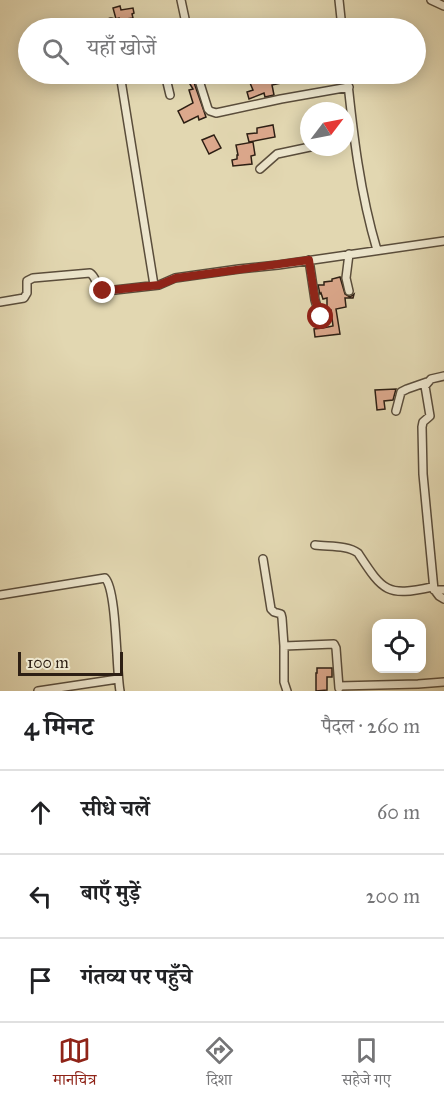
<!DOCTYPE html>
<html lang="hi">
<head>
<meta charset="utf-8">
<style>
	:root { --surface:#fff; --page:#f6f6f6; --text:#202124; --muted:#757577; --line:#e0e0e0; --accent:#8f2418 }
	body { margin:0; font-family:"IM FELL Great Primer","Noto Serif Devanagari",serif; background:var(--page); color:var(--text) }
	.controls { position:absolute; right:18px; bottom:18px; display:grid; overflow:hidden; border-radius:12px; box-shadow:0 3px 15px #0003 }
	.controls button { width:54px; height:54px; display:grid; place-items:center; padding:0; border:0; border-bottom:2px solid var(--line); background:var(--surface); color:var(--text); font:30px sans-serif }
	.compass { position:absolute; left:300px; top:102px; width:54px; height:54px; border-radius:50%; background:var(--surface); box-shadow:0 3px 15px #0003; rotate:58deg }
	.scale { position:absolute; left:18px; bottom:15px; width:105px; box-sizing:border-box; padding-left:6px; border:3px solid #2d1f14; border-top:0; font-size:16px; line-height:21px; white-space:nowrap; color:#2d1f14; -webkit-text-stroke:4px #ece5cc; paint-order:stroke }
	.stop { position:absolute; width:18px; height:18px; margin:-14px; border:4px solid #8f2418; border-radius:50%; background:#fff }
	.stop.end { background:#8f2418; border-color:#fff; box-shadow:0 2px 6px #0008 }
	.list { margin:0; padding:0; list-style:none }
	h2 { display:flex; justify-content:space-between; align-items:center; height:78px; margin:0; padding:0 24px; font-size:26px }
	h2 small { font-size:20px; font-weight:400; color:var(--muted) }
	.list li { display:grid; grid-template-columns:39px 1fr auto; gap:18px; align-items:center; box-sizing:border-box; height:84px; padding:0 24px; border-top:2px solid var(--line) }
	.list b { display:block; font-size:22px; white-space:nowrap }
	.list em { font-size:20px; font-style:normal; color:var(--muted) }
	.icon { flex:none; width:33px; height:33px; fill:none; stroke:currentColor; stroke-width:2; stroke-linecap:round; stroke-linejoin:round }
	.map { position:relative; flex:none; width:444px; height:691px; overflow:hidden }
	.search { position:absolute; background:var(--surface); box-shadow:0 3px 15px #0003; left:18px; right:18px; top:18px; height:66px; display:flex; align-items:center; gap:15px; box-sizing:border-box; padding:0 21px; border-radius:33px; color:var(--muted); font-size:22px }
	.sheet { height:330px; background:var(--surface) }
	nav { display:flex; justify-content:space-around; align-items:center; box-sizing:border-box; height:84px; border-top:2px solid var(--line); background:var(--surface); font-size:16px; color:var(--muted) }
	nav a { display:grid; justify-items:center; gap:3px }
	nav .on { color:var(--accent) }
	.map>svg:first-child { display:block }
	.building { fill:#dca88c; stroke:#2d1f14; stroke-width:1.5 }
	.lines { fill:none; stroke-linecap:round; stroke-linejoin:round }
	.street-casing { stroke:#5a4d3b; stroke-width:10 }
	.street { stroke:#ece5cc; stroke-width:7 }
	.route { stroke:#8f2418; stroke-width:8 }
</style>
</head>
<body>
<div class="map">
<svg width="444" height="691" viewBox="0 0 444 691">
	<rect width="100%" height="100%" fill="#e2d7b1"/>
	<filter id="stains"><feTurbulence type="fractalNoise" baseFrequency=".00333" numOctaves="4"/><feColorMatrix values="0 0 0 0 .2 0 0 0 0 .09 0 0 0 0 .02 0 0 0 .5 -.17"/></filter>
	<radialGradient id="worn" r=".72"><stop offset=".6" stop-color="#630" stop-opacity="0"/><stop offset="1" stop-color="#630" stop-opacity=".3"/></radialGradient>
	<path class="building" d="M120 6 121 10 133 8 134 13 132 14 133 18 119 20V18L116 19 113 8Z
		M184 74H191L206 117 199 120 198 116 184 123 178 111 193 103 189 90 193 89Z
		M267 74H277L278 78 284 76 286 82 272 85 274 95 265 97 264 93 249 99 247 92 253 90 250 83 262 79 261 75Z
		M273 125 275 137 249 142 247 134 257 133V128Z
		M214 135 221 148 209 154 202 140Z
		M253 142 255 155 251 156 252 164 233 166 232 160 237 159V155H238L236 145Z
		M340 277 345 294 350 297 354 294 353 298H345L346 307 336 309 340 334 315 337 314 329 323 328 333 326 331 310H329L327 307V298L323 299 321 293 320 294 318 285H324V282L332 281V279Z
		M396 389 393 400 384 401 385 409 377 410 375 390Z
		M317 668H332V677H327V690L316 691V673H317Z"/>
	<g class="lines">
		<defs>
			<path id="street" d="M181 0 187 28
				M339 0 342 28
				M431 0 444 6
				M111 22 113 28
				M120 74 154 285
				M165 74 170 95
				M197 74 208 109 210 111 216 113 281 99 349 87
				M347 74C353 133 360 193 377 250
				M260 169 277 154 310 147
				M349 254 346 278 349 291
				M309 260 315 300 322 323
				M0 302 24 298 27 293V281L33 278 90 273C98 278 95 290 106 291L159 285 175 278 239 269 278 265 444 241
				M396 411 401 392 407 389 427 382
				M315 545C329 547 347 545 358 553 383 591 386 597 432 587L434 590H444
				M263 559 271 609 274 612 281 614 282 618 284 646V682L287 691
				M433 588 439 596 444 599
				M434 590 423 474 422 427 423 422 430 416 425 386 431 379 444 376
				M0 595 105 578C117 590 116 669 120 691
				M284 646 334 644 336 648 339 688
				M339 686 418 684 444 682
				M38 691 118 679"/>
		</defs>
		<use href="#street" class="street-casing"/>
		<use href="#street" class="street"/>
	</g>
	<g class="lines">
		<path class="route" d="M103 291 159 285 176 278 309 260 315 300 321 317"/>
	</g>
	<rect width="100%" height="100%" filter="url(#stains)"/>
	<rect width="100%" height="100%" fill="url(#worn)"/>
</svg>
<div class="controls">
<button><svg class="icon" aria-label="locate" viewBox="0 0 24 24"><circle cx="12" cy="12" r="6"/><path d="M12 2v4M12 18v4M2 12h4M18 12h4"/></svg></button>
</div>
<svg class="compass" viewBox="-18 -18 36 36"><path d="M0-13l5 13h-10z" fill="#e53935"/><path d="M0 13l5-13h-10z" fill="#757577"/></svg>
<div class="scale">100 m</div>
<div class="stop" style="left:321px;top:317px"></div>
<div class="stop end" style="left:103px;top:291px"></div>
<div class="search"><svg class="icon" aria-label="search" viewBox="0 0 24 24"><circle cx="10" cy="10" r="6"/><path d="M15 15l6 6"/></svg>यहाँ खोजें</div>
</div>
<section class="sheet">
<h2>4 मिनट<small>पैदल · 260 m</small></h2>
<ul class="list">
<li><svg class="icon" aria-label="ahead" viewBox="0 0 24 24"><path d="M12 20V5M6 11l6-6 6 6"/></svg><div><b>सीधे चलें</b></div><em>60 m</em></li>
<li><svg class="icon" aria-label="left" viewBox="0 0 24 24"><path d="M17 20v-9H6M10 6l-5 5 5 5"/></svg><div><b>बाएँ मुड़ें</b></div><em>200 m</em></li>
<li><svg class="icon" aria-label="arrive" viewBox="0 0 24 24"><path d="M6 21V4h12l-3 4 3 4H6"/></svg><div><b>गंतव्य पर पहुँचे</b></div></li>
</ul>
</section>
<nav>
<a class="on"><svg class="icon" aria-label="map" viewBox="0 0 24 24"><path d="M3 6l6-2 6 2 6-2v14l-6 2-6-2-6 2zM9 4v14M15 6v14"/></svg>मानचित्र</a>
<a><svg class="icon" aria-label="directions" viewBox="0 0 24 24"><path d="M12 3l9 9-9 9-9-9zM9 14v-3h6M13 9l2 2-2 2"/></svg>दिशा</a>
<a><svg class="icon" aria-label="saved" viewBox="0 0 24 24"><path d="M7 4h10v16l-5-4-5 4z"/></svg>सहेजे गए</a>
</nav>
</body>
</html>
